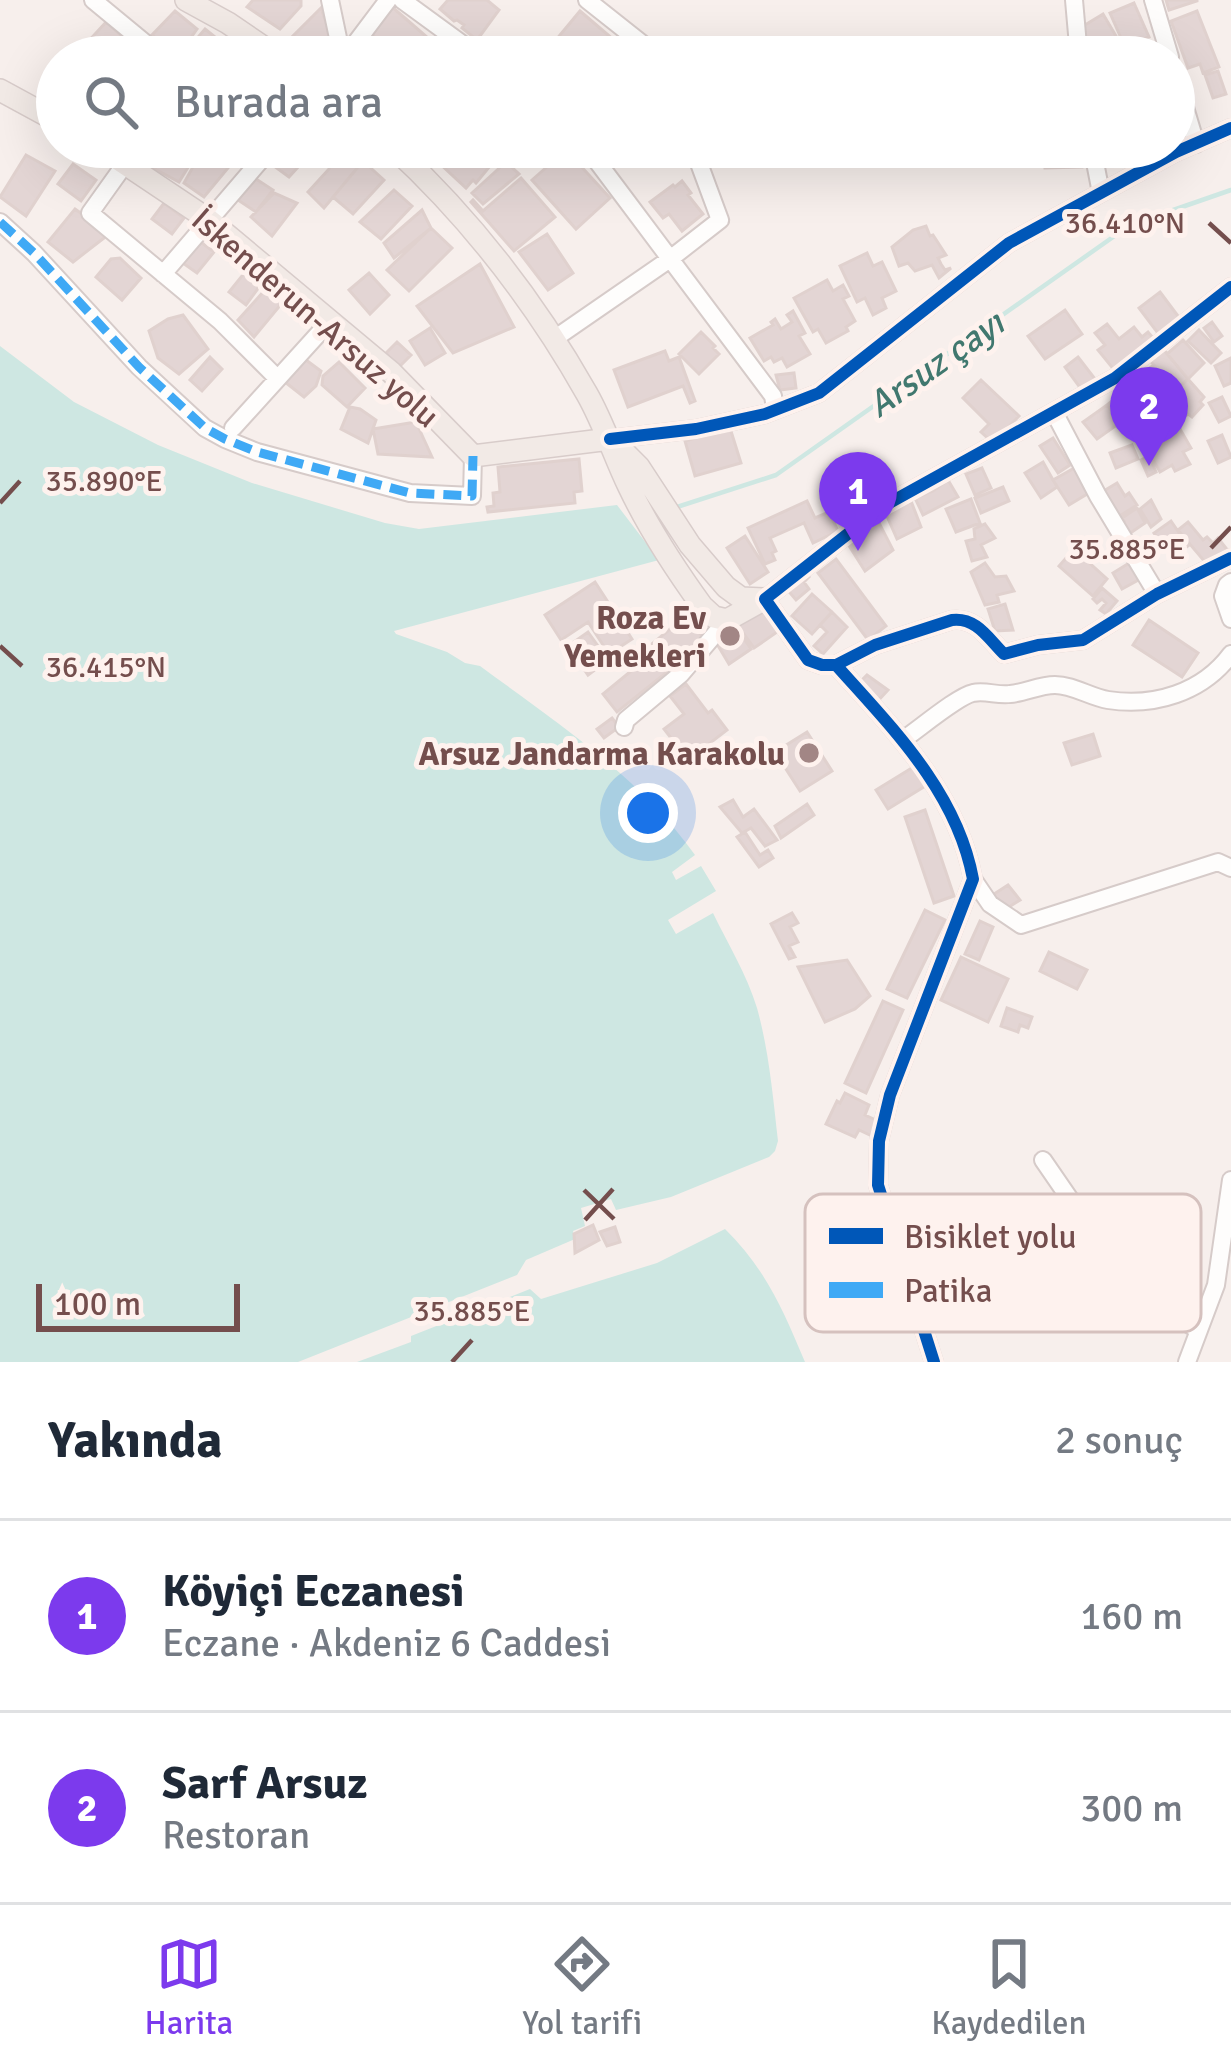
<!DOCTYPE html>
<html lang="tr">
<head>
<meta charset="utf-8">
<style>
	:root { --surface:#fff; --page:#f2f2f3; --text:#1f2937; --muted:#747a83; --line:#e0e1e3; --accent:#7c3aed }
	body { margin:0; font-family:Signika,sans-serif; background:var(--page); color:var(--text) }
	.scale { position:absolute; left:36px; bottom:30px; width:204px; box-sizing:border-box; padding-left:12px; border:6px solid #744e4d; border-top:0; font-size:33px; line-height:42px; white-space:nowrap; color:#744e4d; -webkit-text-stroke:9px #fef2ee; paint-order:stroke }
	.you { position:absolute; left:648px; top:813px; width:42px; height:42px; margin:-30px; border:9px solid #fff; border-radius:50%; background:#1a73e8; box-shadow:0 0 0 18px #1a73e833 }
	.badge { display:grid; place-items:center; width:78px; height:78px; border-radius:50%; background:var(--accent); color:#fff; font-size:39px; font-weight:700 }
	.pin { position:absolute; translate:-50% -99px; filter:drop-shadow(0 3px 6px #0008) }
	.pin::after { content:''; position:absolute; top:63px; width:42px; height:36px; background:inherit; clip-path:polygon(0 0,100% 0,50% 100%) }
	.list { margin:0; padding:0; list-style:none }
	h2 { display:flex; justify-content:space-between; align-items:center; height:156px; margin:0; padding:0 48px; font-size:51px }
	h2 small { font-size:39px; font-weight:400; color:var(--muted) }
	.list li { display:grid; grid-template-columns:78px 1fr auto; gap:36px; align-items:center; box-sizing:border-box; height:192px; padding:0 48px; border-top:3px solid var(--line) }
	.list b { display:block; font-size:45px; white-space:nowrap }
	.list p { margin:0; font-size:39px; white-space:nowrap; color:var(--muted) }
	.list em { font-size:39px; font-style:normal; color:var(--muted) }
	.icon { flex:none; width:66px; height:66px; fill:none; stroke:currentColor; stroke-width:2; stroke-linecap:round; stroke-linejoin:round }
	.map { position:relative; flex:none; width:1231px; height:1362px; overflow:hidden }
	.search { position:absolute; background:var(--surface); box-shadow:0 12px 48px #0002; left:36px; right:36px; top:36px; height:132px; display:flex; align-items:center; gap:30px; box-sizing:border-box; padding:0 42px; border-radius:66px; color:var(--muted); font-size:45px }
	.sheet { height:540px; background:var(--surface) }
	nav { display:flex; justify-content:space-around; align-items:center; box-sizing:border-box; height:168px; border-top:3px solid var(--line); background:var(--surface); font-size:33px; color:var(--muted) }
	nav a { display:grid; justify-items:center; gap:6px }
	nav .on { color:var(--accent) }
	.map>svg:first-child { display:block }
	.water { fill:#cee7e2 }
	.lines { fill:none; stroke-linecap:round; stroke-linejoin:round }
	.stream { stroke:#cee7e2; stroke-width:4.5 }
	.building { fill:#e3d5d4; stroke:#e0d1ce; stroke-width:3 }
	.minor-casing { stroke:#d6cbc9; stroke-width:20 }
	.major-casing { stroke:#d8ccca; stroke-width:24 }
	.minor { stroke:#fefdfc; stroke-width:16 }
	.major { stroke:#f2eae6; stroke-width:21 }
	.quiet { stroke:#3fa9f5; stroke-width:9; stroke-dasharray:18 9; stroke-linecap:butt }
	.cycleway-casing { stroke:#fef2ee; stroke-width:20 }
	.cycleway { stroke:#0057b8; stroke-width:12 }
	.ticks { fill:none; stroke:#744e4d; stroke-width:4.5 }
	.poi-dot { fill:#a28685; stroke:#fef2ee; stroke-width:4.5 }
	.labels { text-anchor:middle; stroke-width:10; stroke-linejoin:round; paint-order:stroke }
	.street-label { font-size:33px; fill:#744e4d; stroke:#fef2ee }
	.poi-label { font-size:33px; font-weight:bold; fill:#744e4d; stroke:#fef2ee; text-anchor:end }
	.water-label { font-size:36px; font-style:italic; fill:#41786f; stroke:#fef2ee }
	.key { fill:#fef2ee; stroke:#d5c1be; stroke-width:3 }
	.key-label { font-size:33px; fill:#744e4d }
	.ticks-label { font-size:30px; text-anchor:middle; fill:#744e4d; stroke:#fef2ee; stroke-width:10; stroke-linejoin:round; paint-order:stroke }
</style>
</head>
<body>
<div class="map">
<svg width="1231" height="1362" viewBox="0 0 1231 1362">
	<rect width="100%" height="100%" fill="#f7efec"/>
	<path class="water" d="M0 346 74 402 158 445 252 483 385 523 419 529 617 505 659 560 394 631 396 634 447 652 465 663 480 666C556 722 640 777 695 855L672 872 676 880 701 866 716 891 668 920 676 934 713 913C728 944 747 975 757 1008 769 1051 773 1097 778 1141L775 1151 769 1157 671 1197 616 1210 611 1199 581 1208 585 1226 573 1231 575 1239 526 1260 517 1275 298 1362H0Z
		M725 1229C767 1271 782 1308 805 1362H357L411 1342V1336L530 1289 541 1299 657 1263Z"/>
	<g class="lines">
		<path class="stream" d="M674 508 776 475 1130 225 1231 190"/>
	</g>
	<path class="building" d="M253 0H301V6L280 29 247 7Z
		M448 0H487L499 10 477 40 462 28 464 25 457 20 454 21 440 9Z
		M1166 0H1197V1L1169 10Z
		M1134 3 1149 37 1125 47 1110 13Z
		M391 6 428 38 425 48 418 57H398L369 32Z
		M321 8 333 42 323 57H307L288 41Z
		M175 11 197 29 177 57 152 35Z
		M580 11 614 40 606 51 601 47 593 57H574L555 41Z
		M1197 11 1219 67 1203 73 1200 64 1188 68 1171 21Z
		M1103 14 1116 36 1113 38 1124 55 1121 57H1090L1082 44 1088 41 1080 28Z
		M106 22 122 36 105 55 85 45Z
		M205 29 231 50 225 57H181Z
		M367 37 387 54 385 57H349Z
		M528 39 541 50 536 57H517L514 55Z
		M1058 49V57H1037V51Z
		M1218 71 1226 94 1213 98 1205 75Z
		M165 147 200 148 179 182 153 168Z
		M204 147 228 168 204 197 184 183Z
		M277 147H301L310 154 289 177 267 161Z
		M321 147H360L368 155 324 208 308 192 329 169 333 159 318 150Z
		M422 147H492L500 154 476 183 473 180 466 188Z
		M1045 147H1069V151H1082V167L1045 168Z
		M566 150 610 198 576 229 532 180Z
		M26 155 55 171 26 216 0 197Z
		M363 161 384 180 353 214 333 197Z
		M506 162 519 174 483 204 472 193Z
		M73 164 96 180 81 201 58 184Z
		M521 178 555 217 514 251 471 202 473 200 483 211Z
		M256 179 273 190 256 212 238 200Z
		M682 181 691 193 688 195 703 214 682 231 669 214 663 218 650 202 673 185 675 187Z
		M394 190 412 206 381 239 360 222Z
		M274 193 297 203 272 236 251 217Z
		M164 203 184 218 172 234 152 219Z
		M75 209 107 232 104 238 73 262 48 242Z
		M422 210 431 228 394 258 384 243Z
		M926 226 930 236 933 235 946 255 938 258 941 264 945 270 951 268 939 278 932 265 915 271 908 263 899 266 892 247 913 230Z
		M431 228 452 248 409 291 387 270Z
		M547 234 573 273 548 290 519 252Z
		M198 240 214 252 197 273 180 261Z
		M867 253 873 266 882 262 896 291 882 298 886 308 873 315 865 298 857 302 840 266Z
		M120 258 141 278 122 300 96 277 111 259Z
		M480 264 514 327 453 353 417 306Z
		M246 271 262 283 246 305 229 292Z
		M369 273 389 295 370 314 349 290Z
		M827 280 833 291 843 285 849 296 843 299 855 321 846 327 848 331 826 343 818 329 813 332 794 298Z
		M264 291 282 303 254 337 238 320Z
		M1160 292 1181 320 1160 336 1139 308Z
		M1065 310 1082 334 1045 359 1028 336Z
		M793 311 805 333 799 336 810 354 787 367 782 358 774 362 771 357 764 361 750 338 773 325 771 322 775 319 781 329 792 322 787 315Z
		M183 315 208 349 179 374 158 358 149 331 168 319Z
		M1212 322 1222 336 1214 342 1204 328Z
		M1107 324 1119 339 1134 327 1142 337 1148 332 1155 340 1115 371 1098 350 1105 345 1095 333Z
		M430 328 445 353 425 365 410 341Z
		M1199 330 1221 353 1211 363 1188 341Z
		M701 332 715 346 713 348 719 354 699 374 679 354Z
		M1183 340 1204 363 1188 379 1167 354Z
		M397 342 411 355 398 368 386 353Z
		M1164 350 1188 379 1173 393 1151 367 1154 365 1150 361Z
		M665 351 669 361 679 357 695 401 690 403 683 386 628 407 614 370Z
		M210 357 222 369 202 391 190 380Z
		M1078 357 1095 379 1081 389 1065 367Z
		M1231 358V383L1224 386 1215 366Z
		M306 360 321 371 316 386 304 397 285 382Z
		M339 362 365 388 347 407 322 385 323 376Z
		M794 373 796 388 780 390 776 375Z
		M1156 373 1161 384 1147 389 1143 379Z
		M1188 379 1204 397 1200 402 1203 405 1192 417 1188 414 1184 417 1166 399Z
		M981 380 1019 416 993 443 981 432 989 424 963 398Z
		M1133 384 1146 402 1121 422 1107 405Z
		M1222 397 1231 416 1219 422 1209 403Z
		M1107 405 1121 422 1097 439 1083 422Z
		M350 407 360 409 376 420 368 443 341 429Z
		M1174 413 1180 424 1142 443 1136 433Z
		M416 422 432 457 378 454 373 429Z
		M730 428 741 463 695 476 685 441Z
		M1180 429 1191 448 1183 452 1190 464 1175 471 1172 465 1160 472 1146 447Z
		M1222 435 1231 457 1218 463 1208 441Z
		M1053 438 1070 465 1058 473 1040 446Z
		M1132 445 1138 459 1116 468 1110 453Z
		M1149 456 1156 472 1148 476 1141 460Z
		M579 459 582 491 574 492 575 503 488 512 487 507 494 506 493 493 500 492 498 467Z
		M1043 462 1057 487 1041 498 1025 473Z
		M1076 467 1089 493 1069 505 1053 480Z
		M982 468 991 488 975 495 966 474Z
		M948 480 958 497 923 515 915 498 933 491Z
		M1117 483 1125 496 1129 493 1137 505 1118 517 1102 492Z
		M1003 487 1009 501 981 513 975 498Z
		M971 499 980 523 956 532 946 509Z
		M1151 500 1161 519 1151 527 1140 509Z
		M807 501 815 518 829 512 838 531 813 543 804 523 770 538 776 551 772 553 775 560 765 564 748 528Z
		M911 501 921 527 897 539 886 514Z
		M1137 508 1145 523 1126 536 1118 525 1124 521 1122 518Z
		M877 519 893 550 865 571 846 541Z
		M1171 521 1188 546 1172 558 1154 533Z
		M1188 522 1203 540 1207 537 1213 543 1218 538 1229 552 1210 568 1178 530Z
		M985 524 995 538 981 545 987 557 972 561 966 541 975 539 974 529Z
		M745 536 768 572 750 584 727 548Z
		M1074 549 1107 579 1093 596 1059 566Z
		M836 559 886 626 868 640 818 573Z
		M1134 560 1144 577 1122 589 1113 573Z
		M985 563 995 577 1006 576 1014 591 997 595 999 602 985 605 971 572Z
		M804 571 809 577 804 582 809 589 796 600 785 587Z
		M595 582 632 639 609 654 588 622 561 640 545 615Z
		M1102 588 1117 601 1106 614 1100 610 1106 603 1102 599 1097 603 1093 599Z
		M812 594 832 612 812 634 792 616Z
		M1005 604 1013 630 995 631 988 609Z
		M764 608 780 630 754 648 738 626Z
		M832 612 847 627 823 654 814 646 827 632 820 625Z
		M686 616 706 641 617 712 603 694 647 658 642 652Z
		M1149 620 1198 653 1182 677 1133 645Z
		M738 630 751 649 729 664 717 644Z
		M588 632 608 660 588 675 568 646Z
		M867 675 888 690 877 702 857 685Z
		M686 684 708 713 712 710 727 730 688 760 664 729 684 714 670 696Z
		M612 718 619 727 604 738 597 729Z
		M807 732 832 771 800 791 775 752Z
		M1093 734 1100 756 1072 765 1064 743Z
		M915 766 927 785 888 809 876 790Z
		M733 800 743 817 754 809 777 840 765 846 751 828 742 833 720 807Z
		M807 804 814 815 781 838 775 826Z
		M925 810 954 896 934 903 905 817Z
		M745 832 760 855 768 850 773 858 759 867 737 837Z
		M1008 885 1020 900 1004 910 991 896Z
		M925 910 945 920 907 998 887 989Z
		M792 913 798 923 790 927 798 942 789 946 795 957 789 959 771 924Z
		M980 921 993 927 979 960 965 954Z
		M1049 952 1087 970 1077 989 1040 971Z
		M961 957 1008 979 988 1022 941 1000Z
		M847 960 870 996 855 1009 825 1022 798 967Z
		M883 1001 903 1010 866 1093 845 1083Z
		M1007 1008 1032 1017 1028 1028 1020 1025 1018 1032 1001 1026Z
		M845 1093 869 1105 865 1115 880 1122 874 1137 859 1130 855 1137 826 1124 837 1101 840 1103Z
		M593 1225 599 1240 575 1253 574 1234Z
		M615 1227 620 1242 607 1246 600 1232Z"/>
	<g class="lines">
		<defs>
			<path id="minor" d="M93 0 162 57
				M330 0 342 57
				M402 0 480 57
				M587 0 659 57
				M1074 0 1079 57
				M1153 0 1170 57
				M345 57 388 0
				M1174 71 1196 144
				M582 147 596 160 773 396 775 408
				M1092 147 1101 193
				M125 164 90 213 220 321 277 378
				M0 222 34 253 139 367 205 428 225 439 257 452 410 493 472 496 473 456
				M163 274 272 147
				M1231 287 1115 378 882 507 765 599 808 660 822 665H836L875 645 952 620C976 617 988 638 1004 654L1038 645 1083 640 1157 594 1231 558
				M554 339 670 259 720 220 693 147
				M1054 412 1098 496 1157 594
				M233 428 330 321
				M610 439 696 429 765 414 819 393 1009 243 1176 152 1231 128
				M1231 582 1227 585 1223 596 1231 619
				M836 665C893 729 957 792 973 879L890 1095 879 1141 878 1185 934 1362
				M624 727 626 720 681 674 727 620
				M904 739C919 729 958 696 973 693 985 690 998 696 1010 694 1025 693 1039 685 1055 685 1073 685 1090 697 1108 700 1154 707 1202 693 1231 654
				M973 879 990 904 1021 925 1218 862 1231 868
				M1043 1160 1118 1269 1151 1286 1164 1309 1198 1330
				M1187 1362 1216 1285 1231 1180"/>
			<path id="major" d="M186 0 228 23 278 57
				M0 90 57 121
				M100 147 209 220 391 372 473 456 610 439
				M393 147C471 219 535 302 587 394 604 424 614 456 629 487 648 527 676 570 702 606L714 617 727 620 765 599
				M615 443 639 467 690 545 726 587 741 598 765 599"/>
		</defs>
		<use href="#minor" class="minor-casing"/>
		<use href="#major" class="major-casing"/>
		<use href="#minor" class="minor"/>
		<use href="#major" class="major"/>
		<path class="quiet" d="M0 222 34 253 139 367 205 428 225 439 257 452 410 493 472 496 473 456"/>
		<defs>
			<path id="cycleway" d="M1231 287 1115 378 882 507 765 599 808 660 822 665H836L875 645 952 620C976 617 988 638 1004 654L1038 645 1083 640 1157 594 1231 558
				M610 439 696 429 765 414 819 393 1009 243 1176 152 1231 128
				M836 665C893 729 957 792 973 879L890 1095 879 1141 878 1185 934 1362"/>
		</defs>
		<use href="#cycleway" class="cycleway-casing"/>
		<use href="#cycleway" class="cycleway"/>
	</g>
	<path class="ticks" d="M1209 223 1231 243M0 503 20 481M1211 548 1231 527M0 646 22 666M584 1190 614 1219M585 1220 613 1189M452 1362 472 1340"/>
	<g class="poi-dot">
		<circle cx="730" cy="636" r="12"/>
		<circle cx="809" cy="753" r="12"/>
	</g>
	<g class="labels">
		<g class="street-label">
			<text transform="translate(316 317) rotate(41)" y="12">İskenderun-Arsuz yolu</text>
		</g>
		<g class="poi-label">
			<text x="706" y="629">Roza Ev<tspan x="706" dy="38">Yemekleri</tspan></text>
			<text x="785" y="765">Arsuz Jandarma Karakolu</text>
		</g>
		<g class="water-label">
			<text transform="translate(935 363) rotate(-35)" y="13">Arsuz çayı</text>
		</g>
	</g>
	<rect x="805" y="1194" width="396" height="138" rx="18" class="key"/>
	<rect x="829" y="1228" width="54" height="16" fill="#0057b8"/>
	<rect x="829" y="1282" width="54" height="16" fill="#3fa9f5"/>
	<g class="key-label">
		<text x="904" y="1248">Bisiklet yolu</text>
		<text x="904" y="1302">Patika</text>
	</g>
	<g class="ticks-label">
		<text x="1125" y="233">36.410°N</text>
		<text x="104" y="491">35.890°E</text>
		<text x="1127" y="559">35.885°E</text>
		<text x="106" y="677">36.415°N</text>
		<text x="472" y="1321">35.885°E</text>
	</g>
</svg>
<div class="scale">100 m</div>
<div class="you"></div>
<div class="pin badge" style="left:858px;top:551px">1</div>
<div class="pin badge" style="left:1149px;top:466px">2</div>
<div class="search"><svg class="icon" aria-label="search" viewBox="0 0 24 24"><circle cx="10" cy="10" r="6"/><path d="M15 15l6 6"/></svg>Burada ara</div>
</div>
<section class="sheet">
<h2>Yakında<small>2 sonuç</small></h2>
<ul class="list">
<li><span class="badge">1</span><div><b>Köyiçi Eczanesi</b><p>Eczane · Akdeniz 6 Caddesi</p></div><em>160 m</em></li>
<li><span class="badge">2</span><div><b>Sarf Arsuz</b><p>Restoran</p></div><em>300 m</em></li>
</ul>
</section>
<nav>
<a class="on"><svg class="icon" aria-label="map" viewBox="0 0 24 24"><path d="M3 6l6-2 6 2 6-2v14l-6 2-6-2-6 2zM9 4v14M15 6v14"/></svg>Harita</a>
<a><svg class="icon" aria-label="directions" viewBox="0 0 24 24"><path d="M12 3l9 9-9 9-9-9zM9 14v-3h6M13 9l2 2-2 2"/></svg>Yol tarifi</a>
<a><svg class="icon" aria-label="saved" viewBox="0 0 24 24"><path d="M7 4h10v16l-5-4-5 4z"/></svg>Kaydedilen</a>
</nav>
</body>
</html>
